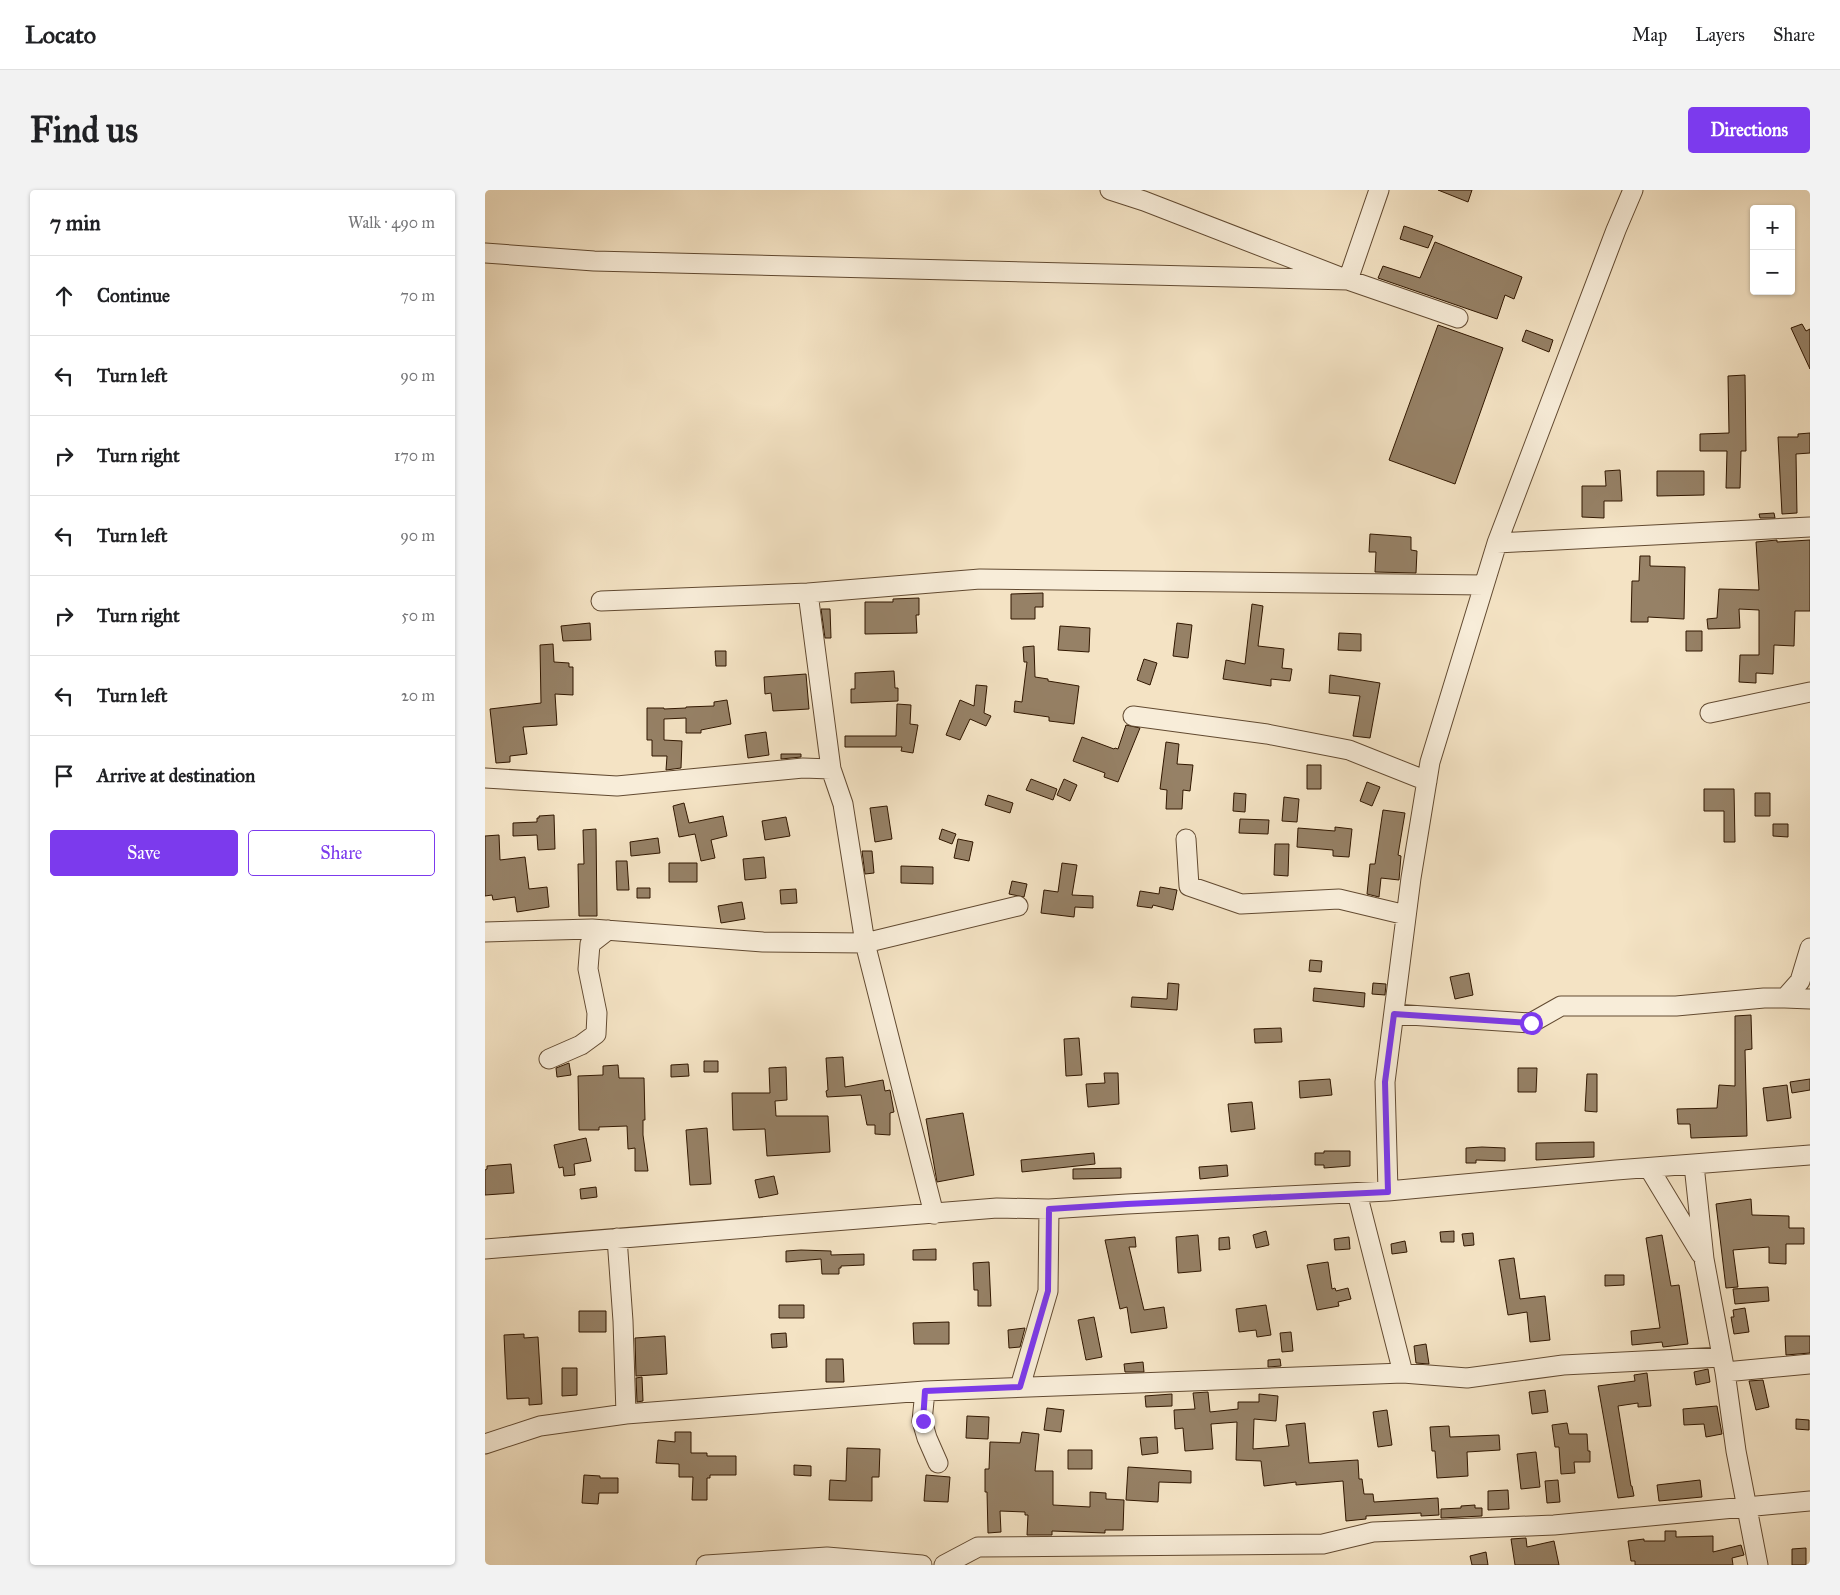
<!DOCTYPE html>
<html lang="en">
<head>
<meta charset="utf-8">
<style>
	:root { --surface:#fff; --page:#f2f2f2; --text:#202124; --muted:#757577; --line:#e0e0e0; --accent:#7c3aed }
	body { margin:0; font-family:"IM FELL Great Primer",serif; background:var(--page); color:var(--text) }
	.controls { position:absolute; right:15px; top:15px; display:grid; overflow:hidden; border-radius:5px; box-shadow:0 1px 4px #0004 }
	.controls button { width:45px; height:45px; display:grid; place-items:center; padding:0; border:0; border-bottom:1px solid var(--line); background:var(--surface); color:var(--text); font:25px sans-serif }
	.stop { position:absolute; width:15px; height:15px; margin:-11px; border:4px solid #7c3aed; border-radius:50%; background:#fff }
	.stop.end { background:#7c3aed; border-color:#fff; box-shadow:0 1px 5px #0008 }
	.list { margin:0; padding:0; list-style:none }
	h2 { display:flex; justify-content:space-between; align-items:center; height:65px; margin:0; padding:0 20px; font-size:21px }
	h2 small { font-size:16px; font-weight:400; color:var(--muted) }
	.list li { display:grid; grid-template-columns:32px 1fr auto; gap:15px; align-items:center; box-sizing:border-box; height:80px; padding:0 20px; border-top:1px solid var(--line) }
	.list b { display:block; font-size:19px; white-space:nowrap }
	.list em { font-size:16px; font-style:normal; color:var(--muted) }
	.actions { display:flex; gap:10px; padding:15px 20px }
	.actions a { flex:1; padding:11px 0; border:1px solid var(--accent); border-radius:5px; text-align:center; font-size:18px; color:var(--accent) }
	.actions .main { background:var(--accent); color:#fff }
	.icon { flex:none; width:28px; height:28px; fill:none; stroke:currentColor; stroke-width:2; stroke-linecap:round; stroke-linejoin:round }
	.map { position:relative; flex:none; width:1325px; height:1375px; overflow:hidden; border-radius:5px }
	header { display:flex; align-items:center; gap:30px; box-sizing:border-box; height:70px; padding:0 25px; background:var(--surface); border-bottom:1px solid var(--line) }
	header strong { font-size:24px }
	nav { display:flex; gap:28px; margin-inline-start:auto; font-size:18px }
	.intro { display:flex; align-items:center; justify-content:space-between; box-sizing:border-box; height:120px; padding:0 30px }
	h1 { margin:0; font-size:35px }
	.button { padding:12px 22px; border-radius:5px; background:var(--accent); color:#fff; font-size:18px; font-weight:700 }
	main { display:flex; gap:30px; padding:0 30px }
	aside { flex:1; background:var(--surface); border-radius:5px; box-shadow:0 1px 4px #0004 }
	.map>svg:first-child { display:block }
	.building { fill:#968166; stroke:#311700 }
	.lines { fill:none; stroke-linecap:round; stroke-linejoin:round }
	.minor-casing { stroke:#624a31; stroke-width:21 }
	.minor { stroke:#f8edd9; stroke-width:19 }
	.route { stroke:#7c3aed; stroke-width:6 }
</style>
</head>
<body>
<header>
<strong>Locato</strong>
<nav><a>Map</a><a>Layers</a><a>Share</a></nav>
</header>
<div class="intro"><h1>Find us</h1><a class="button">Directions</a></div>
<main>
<aside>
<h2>7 min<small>Walk · 490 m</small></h2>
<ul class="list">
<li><svg class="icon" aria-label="ahead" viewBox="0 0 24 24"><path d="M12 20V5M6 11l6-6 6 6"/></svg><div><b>Continue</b></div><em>70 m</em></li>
<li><svg class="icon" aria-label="left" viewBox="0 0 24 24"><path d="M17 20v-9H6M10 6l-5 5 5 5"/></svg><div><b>Turn left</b></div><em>90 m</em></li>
<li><svg class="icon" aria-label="right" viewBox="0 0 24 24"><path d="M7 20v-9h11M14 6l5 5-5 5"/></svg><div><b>Turn right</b></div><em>170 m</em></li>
<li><svg class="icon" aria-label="left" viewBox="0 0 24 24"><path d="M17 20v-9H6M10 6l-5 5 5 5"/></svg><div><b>Turn left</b></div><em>90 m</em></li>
<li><svg class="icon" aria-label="right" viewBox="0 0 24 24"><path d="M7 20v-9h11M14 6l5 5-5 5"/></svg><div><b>Turn right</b></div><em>50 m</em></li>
<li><svg class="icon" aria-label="left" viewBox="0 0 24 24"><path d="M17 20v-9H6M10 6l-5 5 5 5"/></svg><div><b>Turn left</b></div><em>20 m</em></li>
<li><svg class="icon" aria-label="arrive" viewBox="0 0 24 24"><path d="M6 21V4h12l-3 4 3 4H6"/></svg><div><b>Arrive at destination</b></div></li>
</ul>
<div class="actions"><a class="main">Save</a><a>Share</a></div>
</aside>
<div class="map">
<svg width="1325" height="1375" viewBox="0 0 1325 1375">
	<rect width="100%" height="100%" fill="#f4e3c4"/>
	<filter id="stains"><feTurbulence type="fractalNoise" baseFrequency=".004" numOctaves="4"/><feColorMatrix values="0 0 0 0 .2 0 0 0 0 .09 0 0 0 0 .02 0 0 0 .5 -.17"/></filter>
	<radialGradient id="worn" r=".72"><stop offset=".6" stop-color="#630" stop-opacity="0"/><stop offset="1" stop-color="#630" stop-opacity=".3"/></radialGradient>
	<path class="building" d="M953 0H987L983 12Z
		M919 36 948 46 943 58 915 49Z
		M950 52 1037 87 1029 109 1020 105 1012 129 893 88 898 76 935 88Z
		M1317 134 1321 141 1325 139V179L1306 138Z
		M953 135 1018 158 970 294 904 270Z
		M1041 140 1068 150 1064 162 1037 151Z
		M1260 185 1261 261H1256L1255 298H1241L1242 261H1215V244L1244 243 1243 186Z
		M1325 243V263L1311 264 1312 323 1297 324 1293 247H1313V244Z
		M1135 280 1137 311H1119V328L1097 327V296H1121L1120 281Z
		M1172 281H1219V305L1172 306Z
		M1289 323 1290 328H1275L1274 324Z
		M885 344 926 347V360L932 361 931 383 890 382 891 362H884Z
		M1292 350V352L1325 350V421H1310L1309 456 1289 455 1288 484 1271 483V493L1254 492 1255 465H1274V420L1254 419 1255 438 1223 439 1222 429 1232 428 1234 399 1274 400 1271 352Z
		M1155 366H1165V376L1200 377 1199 429 1163 427V432H1146L1147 391H1154Z
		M558 403V417H550V429H526V404Z
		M434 408V425H431L432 443 380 444V412H408V409Z
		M767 414 778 416 773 456 799 459 797 478 807 479 805 491 786 489V496L738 489 741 470 760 474Z
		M336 419H345L346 448H340Z
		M105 433 106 450 78 451 76 436Z
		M692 433 707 435 703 468 688 466Z
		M575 436 605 438 604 462 573 460Z
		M1201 441H1217V461H1201Z
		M854 443 876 444V461L853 460Z
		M68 454 69 472 84 473V477H88V505L70 504 72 535 38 537 42 564 25 566V572L11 573 5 519 56 513 55 455Z
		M549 456 550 487 563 489V491L594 496 589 534 564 531V527L529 522 530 511 537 512 542 472H539L538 457Z
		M230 461H241V476H231Z
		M659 469 672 473 665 495 652 490Z
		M409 481 410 498H413V511L366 513V499H370V483Z
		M321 484 324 519 288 521 286 503 280 504 279 487Z
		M845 485 895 493 885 548 868 546 875 506 844 503Z
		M491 495 502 496 499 523 506 526 501 536 485 529 475 550 461 545 475 510 489 516Z
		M242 510 246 534 216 540V543H201V528L179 529V550L197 551 196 578 181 580 182 566H167V550H162V518H179V519L201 518V517L229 516V512Z
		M412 514 426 515 425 534 433 535 428 563 416 561 417 557H360V546H411Z
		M641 535 655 538 633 592 619 587 620 583 588 571 597 547 629 559 630 558 633 559Z
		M281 542 284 565 263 568 260 545Z
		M681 552 694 554 692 574 708 575 705 601 698 600 697 619H681L682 600 675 599Z
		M296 564H316V567L296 569Z
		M822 575H836V599H822Z
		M546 589 572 599 568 610 541 600Z
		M579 589 592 595 585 611 572 605Z
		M882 592 895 597 887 616 875 611Z
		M1219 599H1249L1250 652H1239V621H1219Z
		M749 603 761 604 760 622 748 621Z
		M1270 603H1285V626H1270Z
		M503 605 528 613 525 623 500 615Z
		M799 607 814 609 812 632 797 631Z
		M199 613 204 633 238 626 242 646 226 650 230 668 216 671 210 644 194 647 188 616Z
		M402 616 407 649 390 652 385 618Z
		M898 620 920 623 913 665 916 666 914 690 896 688 894 707 882 704 885 674H890Z
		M69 625 70 659 53 660 52 645 28 646V633L52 632V628H54V626Z
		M301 627 305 646 280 650 277 631Z
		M755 629 784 630 783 644 754 643Z
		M1288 634H1303V647L1288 646Z
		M850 637 867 639 864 667 848 666V660L812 657 813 638 850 641Z
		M111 639 112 726H94L93 674H99L98 640Z
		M457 639 471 644 467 654 454 649Z
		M14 645 15 670 40 667 44 699 62 697 64 717 32 722 30 707 8 710 7 705 0 706V646Z
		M173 648 175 663 146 666 145 652Z
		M473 649 488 652 484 671 469 668Z
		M790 654H804L803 686 789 685Z
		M377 661H387L389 683 380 684Z
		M279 667 281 688 260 690 258 669Z
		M131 671H142L144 700H132Z
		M184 673H212V692H184Z
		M577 673 592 675 587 705 608 706V718L590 717 589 727 556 723 559 700 573 702Z
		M416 676 448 677V694L416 693Z
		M527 691 542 694 539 707 524 704Z
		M675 697 692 700 688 720 668 715 667 718 652 716 655 701 674 704Z
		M152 698H165V708H152Z
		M311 699 312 713 296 714 295 700Z
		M257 712 260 729 236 733 233 716Z
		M825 770 837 771 836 782 824 781Z
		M984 783 988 805 970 809 965 787Z
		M683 793 694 794 692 820 646 817 647 807 682 809Z
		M888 793 901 794 900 805 887 804Z
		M829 798 880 803 879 817 828 811Z
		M1266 825 1267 859 1260 860 1262 946 1206 948 1205 934H1193L1192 919 1232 918 1234 895 1250 896V826Z
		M796 838 797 852 770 853 769 839Z
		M594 848 597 885 581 886 579 849Z
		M358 867 360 897 398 890 400 901 405 900 409 922 405 923V945L390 944V935H382L376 905 342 907 341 901 343 900 341 868Z
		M219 871H233V882H219Z
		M84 873 86 885 72 887 71 878Z
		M203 874 204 886 186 887V875Z
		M133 875 134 888H159L160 930H158V945L163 981H150V958L143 959 142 936 114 937V940H94L93 886 118 885V876Z
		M301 877 302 910 290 911 291 926H343L345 962 282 966 280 939 248 940 247 903H285L284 878Z
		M1033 878H1052L1051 902H1033Z
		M619 883H633L634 914 603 917 601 894 620 893Z
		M1102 884H1112V922L1100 921Z
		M845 889 847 905 815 908 814 891Z
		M1325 889V900L1307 903 1305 892Z
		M1302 895 1306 928 1282 931 1278 898Z
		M767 912 770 939 746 942 743 914Z
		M478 923 489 985 452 992 441 929Z
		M222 938 226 994 205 995 201 940Z
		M101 948 106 971 89 974 90 985 79 986 78 977 74 978 69 955Z
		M1109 952V967L1051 970V953Z
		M997 957 1020 958V971L991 970V973H981V958Z
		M839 961H865V976L839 978V975H830V963H839Z
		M609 963 610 974 537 982 536 970Z
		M26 974 29 1003 0 1005V980L2 979V976Z
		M742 975 743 986 715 989 714 977Z
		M636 978V988L588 989V979Z
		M289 986 293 1004 274 1008 270 990Z
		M111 997 112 1007 96 1009 95 999Z
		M1266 1009 1267 1025 1304 1026V1038H1319V1054H1301V1074L1284 1073V1057L1248 1060 1253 1097 1241 1098 1231 1014Z
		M781 1041 784 1055 771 1058 768 1045Z
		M969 1041V1052H956L955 1042Z
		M988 1043 989 1055 979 1056 977 1044Z
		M713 1045 716 1081 693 1083 691 1047Z
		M1177 1045 1186 1096 1194 1095 1203 1154 1178 1157 1177 1152 1147 1155 1146 1141 1175 1138 1161 1048Z
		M650 1047 651 1057H644L659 1120 679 1117 682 1138 646 1143 642 1117 635 1119 620 1050Z
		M744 1047 745 1059 734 1060V1048Z
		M864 1047 865 1059 850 1060 849 1049Z
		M920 1051 922 1062 907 1064 906 1054Z
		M451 1059V1070H428V1060Z
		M316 1060 346 1061V1065L379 1064V1075L356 1076V1078H354V1084H337L336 1069 301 1072V1061Z
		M1029 1068 1035 1109 1060 1106 1065 1150 1045 1152 1042 1122 1023 1125 1014 1070Z
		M504 1072 506 1116H493V1100H489L488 1073Z
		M843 1072 847 1099 850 1098 851 1101 863 1098 866 1109 853 1112 854 1116 832 1120 822 1075Z
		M1120 1085H1139V1095L1120 1096Z
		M1283 1097 1284 1111 1250 1114 1248 1099Z
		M294 1115H319V1128H294Z
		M781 1115 786 1145 772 1147 771 1140 754 1142 751 1119Z
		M1260 1118 1264 1142 1249 1144 1246 1127H1249L1248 1120Z
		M94 1121H121V1142H94Z
		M609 1127 617 1167 601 1170 593 1130Z
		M464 1132V1154H429L428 1133Z
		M540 1138 535 1157 524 1158 523 1140Z
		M806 1142 808 1161 797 1162 795 1143Z
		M301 1143 302 1157 287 1158 286 1144Z
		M39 1144V1148L53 1147 57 1214 44 1215V1208L22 1209 19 1145Z
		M180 1146 182 1184 151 1186 150 1148Z
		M1300 1146H1325V1163L1301 1165Z
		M941 1154 944 1174 931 1173 929 1156Z
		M341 1169H358L359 1192H341Z
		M795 1169 796 1176 783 1177V1170Z
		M658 1172 659 1182H640L639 1174Z
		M77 1178H92V1205L77 1206Z
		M1223 1179 1225 1192 1211 1195 1209 1182Z
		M1162 1183 1166 1216 1153 1217V1213L1133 1216 1146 1296H1147L1149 1306 1133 1308 1113 1196 1150 1191 1149 1185Z
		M157 1187 158 1211 152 1212 151 1188Z
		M1278 1190 1284 1217 1271 1220 1264 1191Z
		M1060 1200 1063 1222 1047 1224 1044 1202Z
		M723 1202 725 1222 753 1219V1212H774V1204L793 1206 791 1231 769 1229 768 1259 804 1256 801 1235 820 1233 824 1273 873 1270 874 1289H877L879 1304H888L889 1312 953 1308 954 1325 936 1326V1323L881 1326V1329L861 1331 858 1291 811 1295V1292L779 1296 776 1271 751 1270 752 1232 726 1234 728 1259 700 1261 698 1238 690 1239 689 1220 710 1219 708 1203Z
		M687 1204V1216L661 1217 660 1206Z
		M1232 1216 1237 1244 1221 1247 1219 1234 1199 1235 1198 1219Z
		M562 1218 579 1220 576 1242 559 1240Z
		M902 1220 907 1255 893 1257 888 1222Z
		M482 1226 504 1227 503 1249 481 1248Z
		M1311 1229 1324 1230V1240L1311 1239Z
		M1082 1233 1084 1244H1102L1103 1261H1105V1272H1089L1090 1283 1076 1284 1074 1257H1070L1067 1235Z
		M964 1236 965 1247 1014 1245 1015 1260 982 1262 983 1286 952 1288 950 1261H947L945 1237Z
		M190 1242H206V1263H222V1266H251V1285H225V1288H222V1310H207L208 1287H194V1274L171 1273 173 1250 190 1252Z
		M537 1242 554 1244 550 1281H568V1315L605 1317V1302L621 1303V1309L639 1310 638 1340H620V1343L567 1341V1345H542L543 1325H540V1322L515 1321 516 1342 503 1343 502 1302H500V1279H504L505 1252 535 1253Z
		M672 1247 673 1263 657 1265 655 1248Z
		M362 1258 395 1259 394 1287H387V1311L344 1310 345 1290 361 1291Z
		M583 1260H607V1279H583Z
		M1051 1262 1055 1297 1036 1299 1032 1264Z
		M309 1275 326 1276V1286L309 1285Z
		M643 1277 706 1281V1293L674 1292 673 1312 641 1310Z
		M99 1285 115 1286V1288H133V1303H114L113 1314 97 1313Z
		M441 1285 465 1287 463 1312 439 1311Z
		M1073 1290 1075 1312 1062 1313 1060 1291Z
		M1215 1290 1217 1307 1174 1311 1172 1295Z
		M1023 1300 1024 1319 1003 1320V1301Z
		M990 1315V1318H997V1326L956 1328V1319L976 1318V1316Z
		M1180 1341H1191V1347L1228 1346V1362L1256 1355 1259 1365 1247 1368 1248 1375H1150V1371H1146L1143 1351 1159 1349V1351H1180Z
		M1041 1348 1042 1357 1069 1351 1074 1375H1030L1026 1349Z
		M1321 1358V1375H1307V1359Z
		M1001 1362 1003 1375H987L985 1366Z"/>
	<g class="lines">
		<defs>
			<path id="minor" d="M625 0 659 11 863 90 973 128
				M0 63 109 71 863 90 894 0
				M1012 353 1325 337
				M323 403 495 389 999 395
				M116 411 323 403 346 579
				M1225 523 1325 502
				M648 526 782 544 864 560 942 591
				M0 588 132 596 318 578 346 579 358 614 380 753 449 1024
				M701 649 704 696 756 714 854 709 921 725
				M0 742 107 739 278 752 380 753 533 716
				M1300 808 1325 809
				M909 824 1046 833 1076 816H1191L1279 808H1300L1315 791 1325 758
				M64 869 96 855 111 844 112 823 103 779 105 754 123 740
				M1209 975 1219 1069 1240 1182 1251 1261 1273 1375
				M1164 978 1216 1064
				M903 1001 900 892 926 688 945 572 1012 353 1131 40 1148 0
				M872 1003 918 1183
				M132 1048 138 1131 141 1224
				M0 1059 512 1018 564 1019 642 1014 903 1001 1131 980 1325 965
				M1240 1182 1325 1174
				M535 1197 563 1101 564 1019
				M440 1201 437 1231 442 1248 453 1273
				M0 1254 55 1236 141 1224 440 1201 918 1183 982 1188 1078 1175 1237 1167
				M221 1375 342 1367 437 1375
				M459 1375 493 1357 838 1354 888 1342 1069 1335 1325 1311"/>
		</defs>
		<use href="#minor" class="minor-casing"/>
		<use href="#minor" class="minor"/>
	</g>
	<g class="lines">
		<path class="route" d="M438 1231 440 1201 535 1197 563 1101 564 1019 642 1014 903 1002 900 892 909 824 1046 833"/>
	</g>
	<rect width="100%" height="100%" filter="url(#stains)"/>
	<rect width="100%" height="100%" fill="url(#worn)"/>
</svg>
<div class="controls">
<button>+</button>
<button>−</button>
</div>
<div class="stop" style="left:1046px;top:833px"></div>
<div class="stop end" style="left:438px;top:1231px"></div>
</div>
</main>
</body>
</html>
